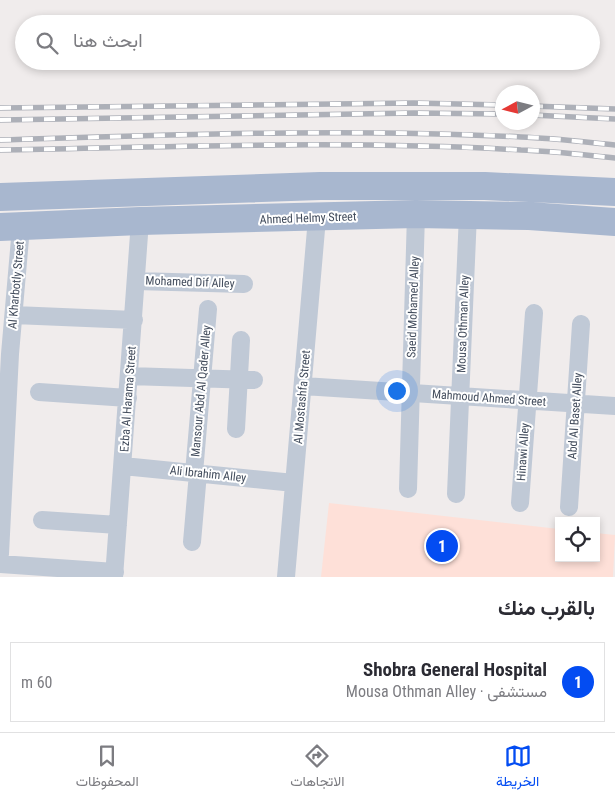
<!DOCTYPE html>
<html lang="ar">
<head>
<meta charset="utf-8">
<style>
	:root { --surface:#fff; --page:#f2f2f3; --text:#2b2b33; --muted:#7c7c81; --line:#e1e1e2; --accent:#034cf2 }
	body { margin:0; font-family:"Roboto Condensed",Vazirmatn,sans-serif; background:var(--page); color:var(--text); direction:rtl }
	.controls { position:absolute; right:15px; bottom:15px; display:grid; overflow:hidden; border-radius:0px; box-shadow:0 2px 8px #0003 }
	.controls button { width:45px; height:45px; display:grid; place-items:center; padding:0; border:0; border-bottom:1px solid var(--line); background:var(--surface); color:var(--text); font:25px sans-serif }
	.compass { position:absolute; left:495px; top:85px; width:45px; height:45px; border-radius:50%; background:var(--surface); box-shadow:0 2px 8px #0003; rotate:263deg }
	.you { position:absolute; left:396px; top:390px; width:18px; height:18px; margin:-12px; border:4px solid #fff; border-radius:50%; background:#1a73e8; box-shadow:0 0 0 8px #1a73e833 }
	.badge { display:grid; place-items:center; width:32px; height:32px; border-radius:50%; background:var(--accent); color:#fff; font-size:16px; font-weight:700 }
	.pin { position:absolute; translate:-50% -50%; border:2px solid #fff; box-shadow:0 1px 5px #0006 }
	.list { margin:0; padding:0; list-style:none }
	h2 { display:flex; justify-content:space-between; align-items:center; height:65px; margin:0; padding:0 20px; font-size:21px }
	h2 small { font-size:16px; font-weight:400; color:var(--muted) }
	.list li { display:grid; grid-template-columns:32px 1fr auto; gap:15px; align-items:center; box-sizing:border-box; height:80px; margin:0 10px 10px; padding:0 10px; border:1px solid var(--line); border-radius:0px }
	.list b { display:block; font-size:19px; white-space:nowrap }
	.list p { margin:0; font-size:16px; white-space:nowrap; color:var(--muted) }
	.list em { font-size:16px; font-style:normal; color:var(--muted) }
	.icon { flex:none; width:28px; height:28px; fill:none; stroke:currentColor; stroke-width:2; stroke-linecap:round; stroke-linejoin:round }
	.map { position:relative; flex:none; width:615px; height:577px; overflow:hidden; direction:ltr }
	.search { position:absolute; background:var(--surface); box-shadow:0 2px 8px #0003; left:15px; right:15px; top:15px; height:55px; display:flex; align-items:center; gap:12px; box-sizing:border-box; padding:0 18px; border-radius:28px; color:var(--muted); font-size:19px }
	.sheet { height:155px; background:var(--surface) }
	nav { display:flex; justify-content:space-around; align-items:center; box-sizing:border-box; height:70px; border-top:1px solid var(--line); background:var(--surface); font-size:14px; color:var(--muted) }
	nav a { display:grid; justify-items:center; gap:2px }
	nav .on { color:var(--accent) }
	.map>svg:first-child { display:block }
	.medical { fill:#fee0d8 }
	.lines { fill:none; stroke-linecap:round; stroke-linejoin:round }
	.street { stroke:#c0c9d6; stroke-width:18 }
	.primary { stroke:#a8b7cf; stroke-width:28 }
	.rail-casing { stroke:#adb0b8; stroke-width:5.5 }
	.rail { stroke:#fff; stroke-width:4; stroke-dasharray:11; stroke-linecap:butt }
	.labels { text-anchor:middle; stroke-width:4; stroke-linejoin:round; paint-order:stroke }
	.street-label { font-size:12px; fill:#424c5c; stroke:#fff }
</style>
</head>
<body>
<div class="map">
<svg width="615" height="577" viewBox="0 0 615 577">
	<rect width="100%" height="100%" fill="#f0ecec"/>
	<path class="medical" d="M329 503 559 529V558H596V533L615 535 613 577H321Z"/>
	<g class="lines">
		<path class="street" d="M136 281 244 284
			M14 315 134 320
			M129 376 254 380
			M303 386 615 406
			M39 392 128 398
			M236 429 241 340
			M123 466 294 483
			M194 473 208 309
			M408 489 416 214
			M456 494 468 214
			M520 503 534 313
			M569 507 581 324
			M42 520 118 525
			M192 542 198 473
			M0 554 10 354 21 227
			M0 564 115 572
			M114 577 140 221
			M286 577 317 218"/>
		<path class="primary" d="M0 197 320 186H485L615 192
			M0 227 140 221 416 214 529 216 615 222"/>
		<defs>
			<path id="rail" d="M532 106 615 109
				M0 108 414 103 502 105
				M532 115 615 119
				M0 120 414 113 502 114
				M0 140C173 135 347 128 521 137 552 138 584 142 615 145
				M0 150C174 147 348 140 521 150 552 151 584 155 615 158"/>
		</defs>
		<use href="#rail" class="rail-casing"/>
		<use href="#rail" class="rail"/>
	</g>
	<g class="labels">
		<g class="street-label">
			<text transform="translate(308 218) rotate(-2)" y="4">Ahmed Helmy Street</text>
			<text transform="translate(190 282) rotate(2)" y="4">Mohamed Dif Alley</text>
			<text transform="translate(16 285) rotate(-85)" y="4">Al Kharbotly Street</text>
			<text transform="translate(413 307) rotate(-88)" y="4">Saeid Mohamed Alley</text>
			<text transform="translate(463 324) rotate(-88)" y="4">Mousa Othman Alley</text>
			<text transform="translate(201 391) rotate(-85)" y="4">Mansour Abd Al Qader Alley</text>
			<text transform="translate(302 397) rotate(-85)" y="4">Al Mostashfa Street</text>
			<text transform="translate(489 398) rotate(4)" y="4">Mahmoud Ahmed Street</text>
			<text transform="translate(128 399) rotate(-86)" y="4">Ezba Al Harama Street</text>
			<text transform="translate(575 416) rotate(-86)" y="4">Abd Al Baset Alley</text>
			<text transform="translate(523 452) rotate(-86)" y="4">Hinawi Alley</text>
			<text transform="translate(208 474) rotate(6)" y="4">Ali Ibrahim Alley</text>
		</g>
	</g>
</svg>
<div class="controls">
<button><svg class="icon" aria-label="locate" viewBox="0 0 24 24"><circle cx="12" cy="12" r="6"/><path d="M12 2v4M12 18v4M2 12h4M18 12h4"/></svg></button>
</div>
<svg class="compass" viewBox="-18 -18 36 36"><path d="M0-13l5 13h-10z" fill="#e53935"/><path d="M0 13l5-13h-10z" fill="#7c7c81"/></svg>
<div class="you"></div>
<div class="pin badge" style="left:442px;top:546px">1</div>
<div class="search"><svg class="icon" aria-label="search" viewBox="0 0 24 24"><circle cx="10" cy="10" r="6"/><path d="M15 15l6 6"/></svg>ابحث هنا</div>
</div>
<section class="sheet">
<h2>بالقرب منك<small></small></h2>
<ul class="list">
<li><span class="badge">1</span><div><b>Shobra General Hospital</b><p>مستشفى · Mousa Othman Alley</p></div><em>60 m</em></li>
</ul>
</section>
<nav>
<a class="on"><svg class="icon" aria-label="map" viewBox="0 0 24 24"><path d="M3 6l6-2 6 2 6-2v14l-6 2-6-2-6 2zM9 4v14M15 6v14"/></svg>الخريطة</a>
<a><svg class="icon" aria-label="directions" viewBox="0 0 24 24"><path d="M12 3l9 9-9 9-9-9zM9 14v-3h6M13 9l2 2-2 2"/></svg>الاتجاهات</a>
<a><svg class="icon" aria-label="saved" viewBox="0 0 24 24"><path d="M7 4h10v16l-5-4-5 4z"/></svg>المحفوظات</a>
</nav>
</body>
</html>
